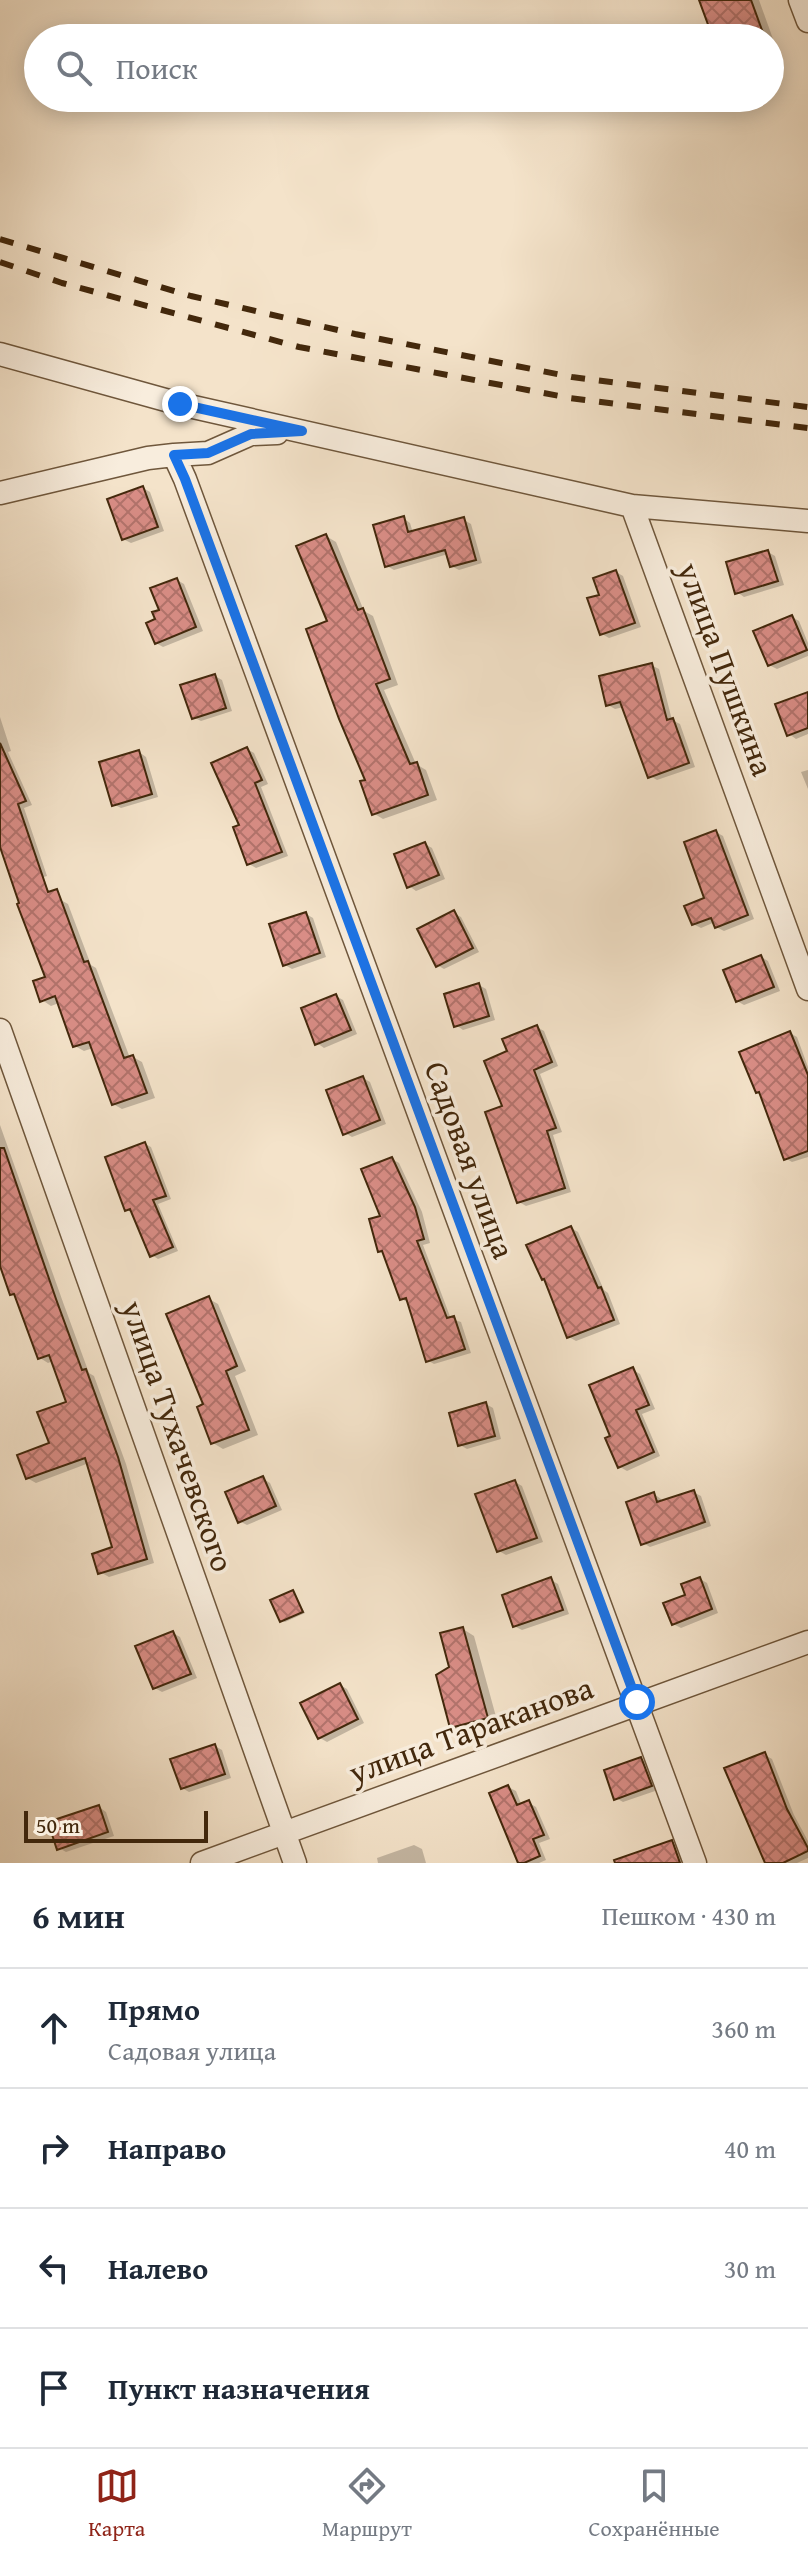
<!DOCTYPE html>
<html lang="ru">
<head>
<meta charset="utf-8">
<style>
	:root { --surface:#fff; --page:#f6f6f7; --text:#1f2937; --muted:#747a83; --line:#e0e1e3; --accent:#8f2418 }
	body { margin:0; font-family:"Gentium Book Plus",serif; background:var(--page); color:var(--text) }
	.scale { position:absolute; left:24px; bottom:20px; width:184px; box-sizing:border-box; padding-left:8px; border:4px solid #43280c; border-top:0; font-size:22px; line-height:28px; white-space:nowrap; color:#43280c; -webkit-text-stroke:6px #f8eddd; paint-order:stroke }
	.stop { position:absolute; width:24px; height:24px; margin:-18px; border:6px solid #1a73e8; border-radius:50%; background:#fff }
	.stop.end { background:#1a73e8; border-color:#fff; box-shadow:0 2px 8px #0008 }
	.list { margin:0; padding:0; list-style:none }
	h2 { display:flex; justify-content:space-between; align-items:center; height:104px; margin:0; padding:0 32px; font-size:34px }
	h2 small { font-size:26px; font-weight:400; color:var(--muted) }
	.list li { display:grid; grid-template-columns:52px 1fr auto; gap:24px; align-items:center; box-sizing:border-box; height:120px; padding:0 32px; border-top:2px solid var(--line) }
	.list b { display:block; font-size:30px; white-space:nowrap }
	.list p { margin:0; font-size:26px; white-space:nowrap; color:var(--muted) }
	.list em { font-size:26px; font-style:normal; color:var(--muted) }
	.icon { flex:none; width:44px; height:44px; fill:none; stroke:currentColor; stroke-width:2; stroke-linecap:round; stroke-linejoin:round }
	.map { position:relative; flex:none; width:808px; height:1863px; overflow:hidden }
	.search { position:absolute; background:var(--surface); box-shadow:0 4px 20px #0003; left:24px; right:24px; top:24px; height:88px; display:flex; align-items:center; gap:20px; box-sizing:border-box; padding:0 28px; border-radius:44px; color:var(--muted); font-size:30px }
	.sheet { height:584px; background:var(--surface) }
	nav { display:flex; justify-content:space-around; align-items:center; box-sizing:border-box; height:112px; border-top:2px solid var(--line); background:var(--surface); font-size:22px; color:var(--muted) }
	nav a { display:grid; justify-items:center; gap:4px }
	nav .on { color:var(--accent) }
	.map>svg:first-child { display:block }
	.shadow { fill:#0003 }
	.building { fill:url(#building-cross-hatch); stroke:#43280c; stroke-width:2 }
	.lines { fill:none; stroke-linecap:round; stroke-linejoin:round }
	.street-casing { stroke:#6f573c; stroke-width:25 }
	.street { stroke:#f8eddd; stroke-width:22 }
	.rail { stroke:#43280c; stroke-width:6; stroke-dasharray:14 14; stroke-linecap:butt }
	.route { stroke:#1a73e8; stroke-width:10 }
	.labels { text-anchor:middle; stroke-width:7; stroke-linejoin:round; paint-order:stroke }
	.street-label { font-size:32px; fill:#43280c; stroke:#f8eddd }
</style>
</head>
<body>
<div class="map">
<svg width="808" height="1863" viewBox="0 0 808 1863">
	<defs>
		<pattern id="building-cross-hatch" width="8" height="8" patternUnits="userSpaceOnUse" patternTransform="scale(2)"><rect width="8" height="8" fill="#d98d86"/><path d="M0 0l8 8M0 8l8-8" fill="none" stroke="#b2736c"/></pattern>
	</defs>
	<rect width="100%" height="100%" fill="#f4e3ca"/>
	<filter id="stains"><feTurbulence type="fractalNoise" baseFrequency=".0025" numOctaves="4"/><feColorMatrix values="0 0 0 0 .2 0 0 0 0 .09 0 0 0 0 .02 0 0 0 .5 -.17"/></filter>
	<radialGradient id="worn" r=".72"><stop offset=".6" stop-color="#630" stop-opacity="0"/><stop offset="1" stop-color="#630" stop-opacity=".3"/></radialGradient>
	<path class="shadow" d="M702 0H759L773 39 715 38Z
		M143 488 150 492 164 531 131 543 123 539Z
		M403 518 410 523 413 533 464 520 471 524 482 563 459 570 451 566 448 554 394 570 387 566Z
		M326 536 336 542 364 611 373 616 398 685 384 690 416 764 426 770 437 800 383 819 373 813 368 781 330 622Z
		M768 552 775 556 784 585 744 597 737 592Z
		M616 572 623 576 641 627 609 638 602 634 601 596Z
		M177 580 184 584 203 631 163 647 156 643 158 620Z
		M792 617 799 621 808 643V656L777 669 769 665Z
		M651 665 659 669 672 720 680 724 695 767 657 780 650 776 624 707 615 709 608 705Z
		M215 676 222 680 232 711 201 721 193 717Z
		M808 694V734L796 739 789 734Z
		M0 717 11 751 8 752 32 805 24 808 47 876 21 884 0 841Z
		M247 749 254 753 268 784 261 787 288 856 256 868 249 864 242 826Z
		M139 752 146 757 158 797 121 808 113 804Z
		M808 770V789L801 772Z
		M716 832 723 836 754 919 724 931 716 927 715 922 701 928 693 924 707 899Z
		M425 844 432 848 445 879 416 891 409 886Z
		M59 899 68 904 91 965 96 968 130 1058 133 1057 142 1062 155 1098 122 1109 113 1104 93 1048 84 1051 75 1046 59 1003 51 1006 42 1000Z
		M453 913 461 917 479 952 444 969 437 965Z
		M306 914 313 918 326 957 292 969 285 965Z
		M761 957 768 961 780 991 744 1005 737 1001Z
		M479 985 486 989 495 1020 463 1030 456 1025Z
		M336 996 343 1000 357 1034 324 1048 317 1043Z
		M537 1027 544 1031 558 1066 540 1074 562 1132 553 1135 571 1192 526 1206 519 1202 505 1107 509 1052Z
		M790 1033 797 1037 808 1067V1157L792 1162 785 1158 762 1094 758 1092Z
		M363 1078 370 1082 386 1124 352 1137 345 1133Z
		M0 1125 64 1305 89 1373 94 1376 126 1464 154 1563 109 1577 100 1572 115 1549 89 1463 36 1483 27 1478 51 1445 69 1403 53 1361 48 1363 40 1358 17 1297 12 1294 0 1259Z
		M145 1144 151 1147 171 1199 158 1204 178 1251 158 1259 152 1255 134 1214 127 1210Z
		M392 1159 399 1163 422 1212 430 1243 423 1245 451 1319 461 1322 471 1353 434 1364 427 1360 410 1304 402 1299 385 1254 379 1250Z
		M571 1228 578 1232 604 1290 608 1293 620 1324 576 1341 569 1337 547 1281 543 1279Z
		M209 1299 218 1304 246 1371 235 1376 258 1435 223 1449 213 1443 205 1406Z
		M633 1370 640 1374 655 1409 642 1414 660 1456 627 1471 620 1467 612 1437Z
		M486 1404 493 1408 501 1439 467 1449 460 1445Z
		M262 1478 270 1483 282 1510 247 1525 239 1521Z
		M515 1482 522 1486 543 1542 506 1555 499 1551Z
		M693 1492 701 1496 711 1526 650 1547 643 1543 654 1494 661 1499 662 1503Z
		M700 1579 707 1583 718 1613 681 1628 673 1624 687 1596Z
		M551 1580 558 1584 569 1614 522 1630 514 1626Z
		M293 1592 305 1613 285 1622 282 1621Z
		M463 1629 474 1636 498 1724 463 1733 452 1727 451 1668Z
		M173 1633 180 1637 197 1678 162 1692 155 1688Z
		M340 1685 347 1689 364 1723 327 1742 320 1738Z
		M215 1746 222 1750 231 1778 189 1792 182 1788Z
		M765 1755 772 1759 794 1815 808 1841V1858L797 1863H767Z
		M641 1759 648 1763 658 1790 623 1802 616 1798Z
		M508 1787 516 1791 522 1806 529 1803 536 1807 550 1839 539 1843 546 1860 539 1863H520Z
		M99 1807 106 1812 114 1836 66 1852 59 1848Z
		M671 1842 679 1846 686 1863H648Z
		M414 1845 422 1849 426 1863H378L377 1858Z"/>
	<path class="building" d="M699 0H751L763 33 749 38H713Z
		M143 486 158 527 122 540 107 499Z
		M404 516 408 532 464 517 476 560 450 567 445 550 385 567 373 525Z
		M326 534 358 610 363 608 390 679 376 684 410 764 417 762 428 795 372 815 360 781 365 780 339 719 306 629 327 621 296 546Z
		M768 550 778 581 735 594 726 562Z
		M616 570 635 623 600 635 587 598 599 595 593 578Z
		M177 578 196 627 155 644 146 623 155 619 152 612 159 610 150 588Z
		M792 615 807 650 768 666 753 631Z
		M652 663 667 720 673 718 689 763 648 778 620 702 606 706 599 676Z
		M215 674 226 708 192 719 180 685Z
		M808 692V728L787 736 775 704Z
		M0 743 26 801 18 804 48 892 57 889 84 962 88 961 124 1058 133 1055 147 1093 112 1105 89 1042 73 1047 55 996 40 1002 33 981 45 977 17 904 19 903 0 847Z
		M247 747 262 780 255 783 282 852 247 865 233 827 239 825 211 763Z
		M139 750 152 794 112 806 99 762Z
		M716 830 748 915 715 928 711 918 692 925 684 906 704 898 684 842Z
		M425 842 439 875 407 888 394 854Z
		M454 910 473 948 436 967 417 929Z
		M306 912 320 953 283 966 269 924Z
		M761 955 774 987 736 1002 723 970Z
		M479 983 489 1016 454 1027 444 994Z
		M336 994 351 1030 315 1045 301 1008Z
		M537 1025 552 1062 534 1070 556 1128 547 1131 565 1188 517 1203 485 1112 502 1106 484 1061 507 1051 502 1039Z
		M790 1031 808 1075V1151L784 1160 759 1092 756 1093 739 1052Z
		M363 1076 380 1120 343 1135 326 1090Z
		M145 1142 166 1196 153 1200 173 1247 150 1257 130 1209 125 1211 105 1157Z
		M0 1148H4L56 1299 82 1370 86 1369 118 1457 147 1559 98 1574 92 1554 112 1547 85 1458 26 1479 17 1455 49 1443 37 1412 66 1402 49 1355 38 1359 14 1294 10 1295 0 1266Z
		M392 1157 415 1207 424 1239 417 1241 447 1318 454 1316 465 1349 426 1362 406 1298 400 1300 382 1251 378 1252 369 1219 380 1216 361 1169Z
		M571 1226 598 1288 601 1287 614 1320 567 1338 544 1279 542 1280 526 1245Z
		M209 1296 237 1366 226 1371 249 1430 211 1444 197 1407 203 1404 166 1314Z
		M633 1367 649 1405 636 1410 654 1452 618 1468 605 1438 610 1436 589 1385Z
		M486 1402 495 1436 458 1446 449 1413Z
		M263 1476 276 1506 238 1523 225 1492Z
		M515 1480 537 1538 497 1552 475 1494Z
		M694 1490 705 1522 641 1545 626 1502 654 1492 657 1502Z
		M551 1577 563 1610 513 1627 502 1595Z
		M700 1577 712 1609 672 1625 663 1603 685 1595 681 1584Z
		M293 1590 303 1612 280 1622 270 1600Z
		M463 1627 488 1718 450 1728 436 1675 449 1667 440 1633Z
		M173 1631 191 1674 153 1689 135 1646Z
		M340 1683 358 1719 318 1739 300 1703Z
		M215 1744 225 1774 181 1789 170 1759Z
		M765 1752 787 1809 808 1848V1851L783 1863H765L724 1768Z
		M641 1757 652 1786 614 1800 604 1770Z
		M508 1785 517 1805 529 1800 544 1835 533 1839 540 1856 524 1863H518L489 1793Z
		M99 1805 108 1832 57 1850 48 1822Z
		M672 1840 680 1863H615L614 1860Z"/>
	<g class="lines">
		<defs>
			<path id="street" d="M800 0 808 21
				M0 354 180 404 632 506 808 521
				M174 455 208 453 251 434 277 433
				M0 493 148 458 174 455 185 479 695 1863
				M632 506 808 989
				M0 1030 295 1863
				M202 1863 808 1642"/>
		</defs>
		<use href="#street" class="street-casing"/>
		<use href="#street" class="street"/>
		<path class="rail" d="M0 239 191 296 355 334 572 377 808 407
			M0 262 62 283 299 347 570 398 808 428"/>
	</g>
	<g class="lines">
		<path class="route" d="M180 404 302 431 251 434 208 453 174 455 185 479 637 1702"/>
	</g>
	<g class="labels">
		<g class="street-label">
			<text transform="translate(726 669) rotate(70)" y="11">улица Пушкина</text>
			<text transform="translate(470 1160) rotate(70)" y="11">Садовая улица</text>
			<text transform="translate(178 1436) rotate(71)" y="11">улица Тухачевского</text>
			<text transform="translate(471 1730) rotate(-20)" y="11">улица Тараканова</text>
		</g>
	</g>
	<rect width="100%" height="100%" filter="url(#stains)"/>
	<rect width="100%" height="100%" fill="url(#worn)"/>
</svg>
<div class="scale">50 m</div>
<div class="stop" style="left:637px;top:1702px"></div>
<div class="stop end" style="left:180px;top:404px"></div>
<div class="search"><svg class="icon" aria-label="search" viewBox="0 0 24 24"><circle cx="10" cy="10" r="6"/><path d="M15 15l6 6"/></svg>Поиск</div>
</div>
<section class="sheet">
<h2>6 мин<small>Пешком · 430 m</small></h2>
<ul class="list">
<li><svg class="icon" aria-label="ahead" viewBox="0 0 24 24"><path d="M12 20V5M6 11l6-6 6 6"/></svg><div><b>Прямо</b><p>Садовая улица</p></div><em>360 m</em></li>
<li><svg class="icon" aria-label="right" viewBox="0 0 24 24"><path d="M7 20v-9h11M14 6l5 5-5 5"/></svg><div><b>Направо</b></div><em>40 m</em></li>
<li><svg class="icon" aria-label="left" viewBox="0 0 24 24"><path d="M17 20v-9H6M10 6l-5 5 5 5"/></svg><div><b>Налево</b></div><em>30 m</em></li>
<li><svg class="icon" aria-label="arrive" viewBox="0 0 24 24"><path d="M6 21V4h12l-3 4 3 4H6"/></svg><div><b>Пункт назначения</b></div></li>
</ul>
</section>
<nav>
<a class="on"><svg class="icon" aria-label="map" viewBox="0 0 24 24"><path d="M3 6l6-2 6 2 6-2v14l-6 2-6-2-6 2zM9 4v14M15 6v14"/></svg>Карта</a>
<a><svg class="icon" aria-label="directions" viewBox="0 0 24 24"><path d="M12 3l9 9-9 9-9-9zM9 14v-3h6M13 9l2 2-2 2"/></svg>Маршрут</a>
<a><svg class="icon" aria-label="saved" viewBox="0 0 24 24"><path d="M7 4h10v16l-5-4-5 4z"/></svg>Сохранённые</a>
</nav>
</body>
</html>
